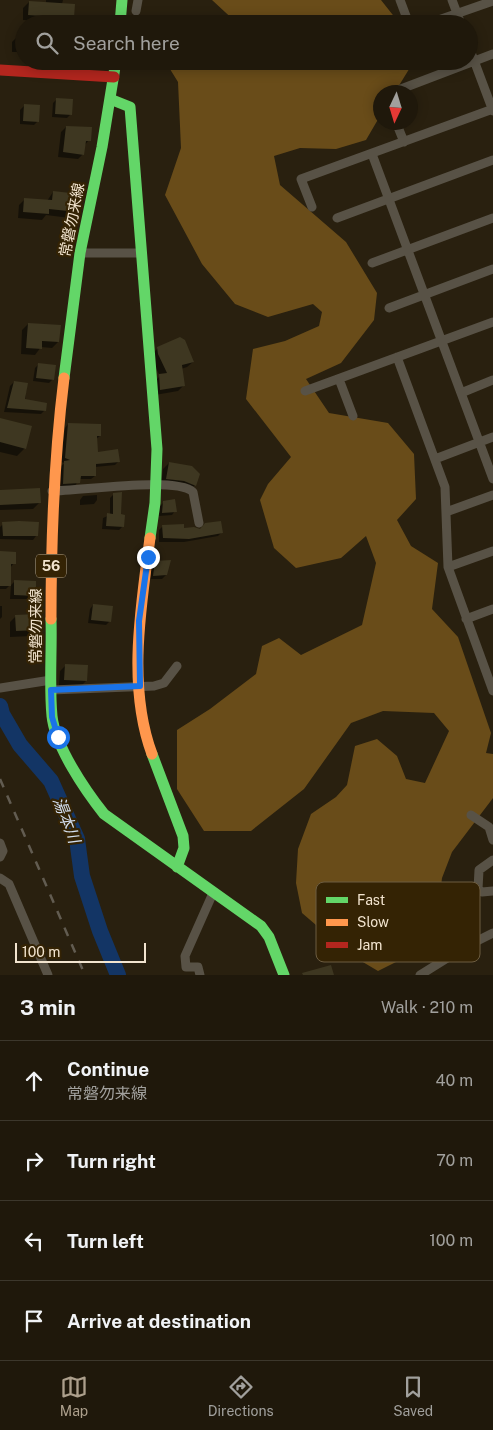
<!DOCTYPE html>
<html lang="en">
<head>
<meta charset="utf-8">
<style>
	:root { --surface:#1f180b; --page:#272114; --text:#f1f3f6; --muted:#a1a09d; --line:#3c372c; --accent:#ac9f8c }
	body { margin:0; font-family:"Public Sans","Noto Sans JP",sans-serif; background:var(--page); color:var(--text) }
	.compass { position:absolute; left:373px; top:85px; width:45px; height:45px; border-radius:50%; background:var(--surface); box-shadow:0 2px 12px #0003; rotate:184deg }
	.scale { position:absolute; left:15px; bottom:12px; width:131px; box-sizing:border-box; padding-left:5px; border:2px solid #f2e4cf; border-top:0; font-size:14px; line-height:18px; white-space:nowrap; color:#f2e4cf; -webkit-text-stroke:4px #342304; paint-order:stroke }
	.stop { position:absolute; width:15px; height:15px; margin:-11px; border:4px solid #1a73e8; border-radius:50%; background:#fff }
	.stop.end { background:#1a73e8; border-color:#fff; box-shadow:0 1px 5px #0008 }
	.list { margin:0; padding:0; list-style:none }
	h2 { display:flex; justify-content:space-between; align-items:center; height:65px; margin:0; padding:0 20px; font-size:21px }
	h2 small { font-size:16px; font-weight:400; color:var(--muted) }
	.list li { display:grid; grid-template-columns:32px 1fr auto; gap:15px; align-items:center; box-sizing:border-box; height:80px; padding:0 20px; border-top:1px solid var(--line) }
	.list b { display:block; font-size:19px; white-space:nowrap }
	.list p { margin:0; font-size:16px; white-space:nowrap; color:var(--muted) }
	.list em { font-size:16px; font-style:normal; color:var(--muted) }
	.icon { flex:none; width:28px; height:28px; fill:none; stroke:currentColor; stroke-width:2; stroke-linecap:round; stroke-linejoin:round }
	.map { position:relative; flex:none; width:493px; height:975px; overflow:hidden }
	.search { position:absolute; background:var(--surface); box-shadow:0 2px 12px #0003; left:15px; right:15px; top:15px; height:55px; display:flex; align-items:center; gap:12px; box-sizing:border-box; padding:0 18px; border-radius:28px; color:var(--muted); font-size:19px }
	.sheet { height:385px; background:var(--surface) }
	nav { display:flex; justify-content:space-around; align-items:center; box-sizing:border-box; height:70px; border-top:1px solid var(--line); background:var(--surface); font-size:14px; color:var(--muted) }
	nav a { display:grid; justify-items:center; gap:2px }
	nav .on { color:var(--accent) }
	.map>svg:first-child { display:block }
	.forest { fill:#694c19 }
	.shadow { fill:#0007 }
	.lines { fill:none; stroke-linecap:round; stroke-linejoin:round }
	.river { stroke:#133565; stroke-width:16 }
	.building { fill:#3e3721 }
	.street { stroke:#585246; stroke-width:9 }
	.fast { stroke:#63d668; stroke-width:11 }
	.slow { stroke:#ff974d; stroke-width:11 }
	.jam { stroke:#b3261e; stroke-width:11 }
	.rail { stroke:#625c51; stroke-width:2.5; stroke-dasharray:9 9; stroke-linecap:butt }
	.route { stroke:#1a73e8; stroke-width:6 }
	.labels { text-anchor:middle; stroke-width:4.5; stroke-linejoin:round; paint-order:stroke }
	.shield { fill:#342304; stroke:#b9aa92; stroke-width:1 }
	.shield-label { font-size:14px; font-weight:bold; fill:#f2e4cf }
	.street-label { font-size:15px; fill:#f2e4cf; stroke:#342304 }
	.water-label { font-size:16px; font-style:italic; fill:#d2deef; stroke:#342304 }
	.key { fill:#342304; stroke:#6d5d41; stroke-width:1 }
	.key-label { font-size:14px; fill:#f2e4cf }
</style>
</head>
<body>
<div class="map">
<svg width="493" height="975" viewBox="0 0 493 975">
	<rect width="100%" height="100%" fill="#29200f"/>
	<path class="forest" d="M212 0H381L400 24H238Z
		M165 61H216L227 69 233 61H411V66L395 92H380V116L366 140 336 149 300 148 274 156 280 185 346 242 377 293 374 320 341 363 306 379 329 413 388 423 414 454 416 499 397 520 411 546 438 563 432 609 458 637 491 733 486 753 493 754V798L452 852 442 878 439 903 398 961 378 971 351 955 302 913 296 883 298 849 311 814 336 797 347 785 355 746 377 739 397 756 406 779 425 783 449 731 434 713 383 711 351 723 304 789 251 831H204L177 789V730L210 709 256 674 262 646 279 638 301 655 362 625 376 563 366 536 341 558 296 568 274 548 260 500 268 484 291 457 246 399 253 349 285 341 319 326 322 312 313 304 268 317 235 304 202 264 165 195 181 148 178 82Z"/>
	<path class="shadow" d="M46 0H63L62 4 72 17 67 23 23 20V8L29 2 46 3Z
		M16 38H24V52H12V42Z
		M63 61H84L63 62Z
		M57 99 71 114 67 118 52 117 53 103Z
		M24 106 38 121 34 125 20 124V110Z
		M66 127 89 140 84 146 83 154 78 159 58 157 61 132Z
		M53 192 76 212 70 218 46 215 42 220 18 218 19 205 25 199 47 201Z
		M28 324 58 342 52 348 41 347 35 355 21 354 22 330Z
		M158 348 193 362 187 367 181 369 184 385 178 391 155 395 154 382 160 376 152 361V354Z
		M39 364 53 379 49 383 33 381 35 368Z
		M14 382 27 384 25 401 45 410 41 414 4 412 10 386Z
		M0 420 25 448 17 456 0 452Z
		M68 424 100 436 96 439 97 453 119 461 115 465 95 467V476L91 479H79L75 486 60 487 61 466 65 463 61 462 65 428Z
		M169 463 195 485 189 491 161 485 163 469Z
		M0 491 39 503 33 509 0 510Z
		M114 494 122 527 119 530 102 529 103 518 110 515V498Z
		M97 495V500L94 504 80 505V500L83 496Z
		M164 502 175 511 172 515 159 516 160 506Z
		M3 524 36 536 33 540 0 539V527Z
		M163 526 200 530 222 532 218 536 184 542H159V530Z
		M0 553 14 563 10 568V585L6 589H0Z
		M156 562 166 575 162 579H150L152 566Z
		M14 582 35 595 31 599H10L11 585Z
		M93 605 110 621 106 625 88 623 90 609Z
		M0 606H2V617L0 619Z
		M16 616 38 630 32 636 10 637V622Z
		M66 665 86 681 80 687 59 685 60 671Z"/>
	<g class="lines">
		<path class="river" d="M0 706 2 714 20 745 51 781 77 839 82 876 100 931 118 975"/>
	</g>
	<path class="building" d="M29 1 75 4 74 18 28 15Z
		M56 98 73 99 72 115 55 114Z
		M24 104 40 105 39 122 23 121Z
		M66 126 92 127 91 141H86L84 155 63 152Z
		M53 191 79 194 77 212 49 209V214L23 212 24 198 52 200Z
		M28 323 61 325 59 342 42 341V349L26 348Z
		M180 337 185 340 194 362 182 365 185 386 160 390 159 374 167 373 158 354 157 347Z
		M38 363 56 365 54 380 36 378Z
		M14 381 28 383 25 399 47 403 46 411 7 408Z
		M0 418 32 426 26 449 0 442Z
		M68 423 101 424V436H97L98 452 118 449 120 462 96 464V476H81L80 483 63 484 64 461 70 460 65 458Z
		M169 462 192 466 200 474 196 486 184 481 166 479Z
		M40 488 41 503 0 505V490Z
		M122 492 121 514 125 515 124 527 106 526 107 513 113 514V493Z
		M175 499 177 512 162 513 163 501Z
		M19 521 39 522 38 536H3L2 522Z
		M221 521 223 533 189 539 163 538 162 525 184 524V528L194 527 200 529 205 523Z
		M0 551 16 552V564H11V586H0Z
		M171 560 167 575 153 576 155 561Z
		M14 580 36 581V596L14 595Z
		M93 604 113 606 111 622 91 620Z
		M38 614 39 630 16 631 15 615Z
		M65 664 88 665 87 681 64 680Z
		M331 965 334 975H303L302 973Z"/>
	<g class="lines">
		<path class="street" d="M400 0 409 24
			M452 0 461 24
			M136 11 138 0
			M427 24 493 1
			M469 47 493 111
			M393 92 493 54
			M396 122 404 142
			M372 154 493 479
			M312 207 301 179 493 109
			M337 218 493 160
			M80 253H140
			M372 263 493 218
			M389 308 493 269
			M397 357 445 487 448 567 493 691
			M339 379 353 416
			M305 391 493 322
			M461 393 493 380
			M435 459 493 437
			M52 491C81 491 175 476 193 492L199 523
			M446 512 493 495
			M448 567 493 551
			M466 619 493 609
			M0 688 51 680
			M51 690 154 686 164 683 177 666
			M471 815 489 827 493 840
			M0 843 3 851 0 857
			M493 860 479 870 478 889 482 892 493 891
			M0 878 9 884 48 975
			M200 975 198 967H186L185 956 213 893
			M420 975 465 947 493 933"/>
		<path class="fast" d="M120 24 122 0
			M110 99 130 107 157 449 155 503 150 538
			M64 378 80 253 102 147 116 61
			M51 619C52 651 49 684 52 716 55 746 85 790 104 814L261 926 269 937 284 975
			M152 754 183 836 184 848 177 867"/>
		<path class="slow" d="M150 538C141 606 127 687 152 754
			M51 619C51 538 54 459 64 378"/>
		<path class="jam" d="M0 70 114 77"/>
		<path class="rail" d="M0 779 85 975"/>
	</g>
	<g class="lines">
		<path class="route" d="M58 737 52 717 51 690 140 686 139 621 148 557"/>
	</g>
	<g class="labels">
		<rect class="shield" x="36" y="554.5" width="30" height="23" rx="4"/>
		<g class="shield-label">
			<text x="51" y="571">56</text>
		</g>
		<g class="street-label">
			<text transform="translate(72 220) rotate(-79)" y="5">常磐勿来線</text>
			<text transform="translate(36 626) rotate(-90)" y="5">常磐勿来線</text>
		</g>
		<g class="water-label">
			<text transform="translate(67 820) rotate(69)" y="6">湯本川</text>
		</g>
	</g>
	<rect x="316" y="882" width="164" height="80" rx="8" class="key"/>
	<rect x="326" y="897" width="22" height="6" fill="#63d668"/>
	<rect x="326" y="919" width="22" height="7" fill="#ff974d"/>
	<rect x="326" y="942" width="22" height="6" fill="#b3261e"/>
	<g class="key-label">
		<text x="357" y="905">Fast</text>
		<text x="357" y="927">Slow</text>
		<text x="357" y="950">Jam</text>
	</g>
</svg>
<svg class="compass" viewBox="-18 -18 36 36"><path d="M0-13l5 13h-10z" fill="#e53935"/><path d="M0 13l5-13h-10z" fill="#a1a09d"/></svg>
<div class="scale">100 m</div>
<div class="stop" style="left:58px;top:737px"></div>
<div class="stop end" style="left:148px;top:557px"></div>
<div class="search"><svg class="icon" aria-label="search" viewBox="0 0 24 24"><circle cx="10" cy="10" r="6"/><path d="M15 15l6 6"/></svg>Search here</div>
</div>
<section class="sheet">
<h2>3 min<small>Walk · 210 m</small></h2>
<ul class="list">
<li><svg class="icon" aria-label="ahead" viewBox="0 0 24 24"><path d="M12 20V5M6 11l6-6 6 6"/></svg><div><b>Continue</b><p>常磐勿来線</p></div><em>40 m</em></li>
<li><svg class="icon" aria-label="right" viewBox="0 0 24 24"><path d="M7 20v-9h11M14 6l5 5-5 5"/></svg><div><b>Turn right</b></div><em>70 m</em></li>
<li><svg class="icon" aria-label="left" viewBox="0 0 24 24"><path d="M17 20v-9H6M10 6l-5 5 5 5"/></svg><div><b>Turn left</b></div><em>100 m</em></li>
<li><svg class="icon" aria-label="arrive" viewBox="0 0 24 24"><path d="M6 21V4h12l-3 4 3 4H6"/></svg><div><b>Arrive at destination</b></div></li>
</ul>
</section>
<nav>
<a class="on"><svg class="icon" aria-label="map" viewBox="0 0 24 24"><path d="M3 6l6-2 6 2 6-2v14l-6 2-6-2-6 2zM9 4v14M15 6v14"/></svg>Map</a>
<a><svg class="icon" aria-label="directions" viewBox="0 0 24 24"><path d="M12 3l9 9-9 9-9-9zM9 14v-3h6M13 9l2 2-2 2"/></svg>Directions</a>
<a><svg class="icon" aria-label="saved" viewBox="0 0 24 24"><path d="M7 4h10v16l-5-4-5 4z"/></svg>Saved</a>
</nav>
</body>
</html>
